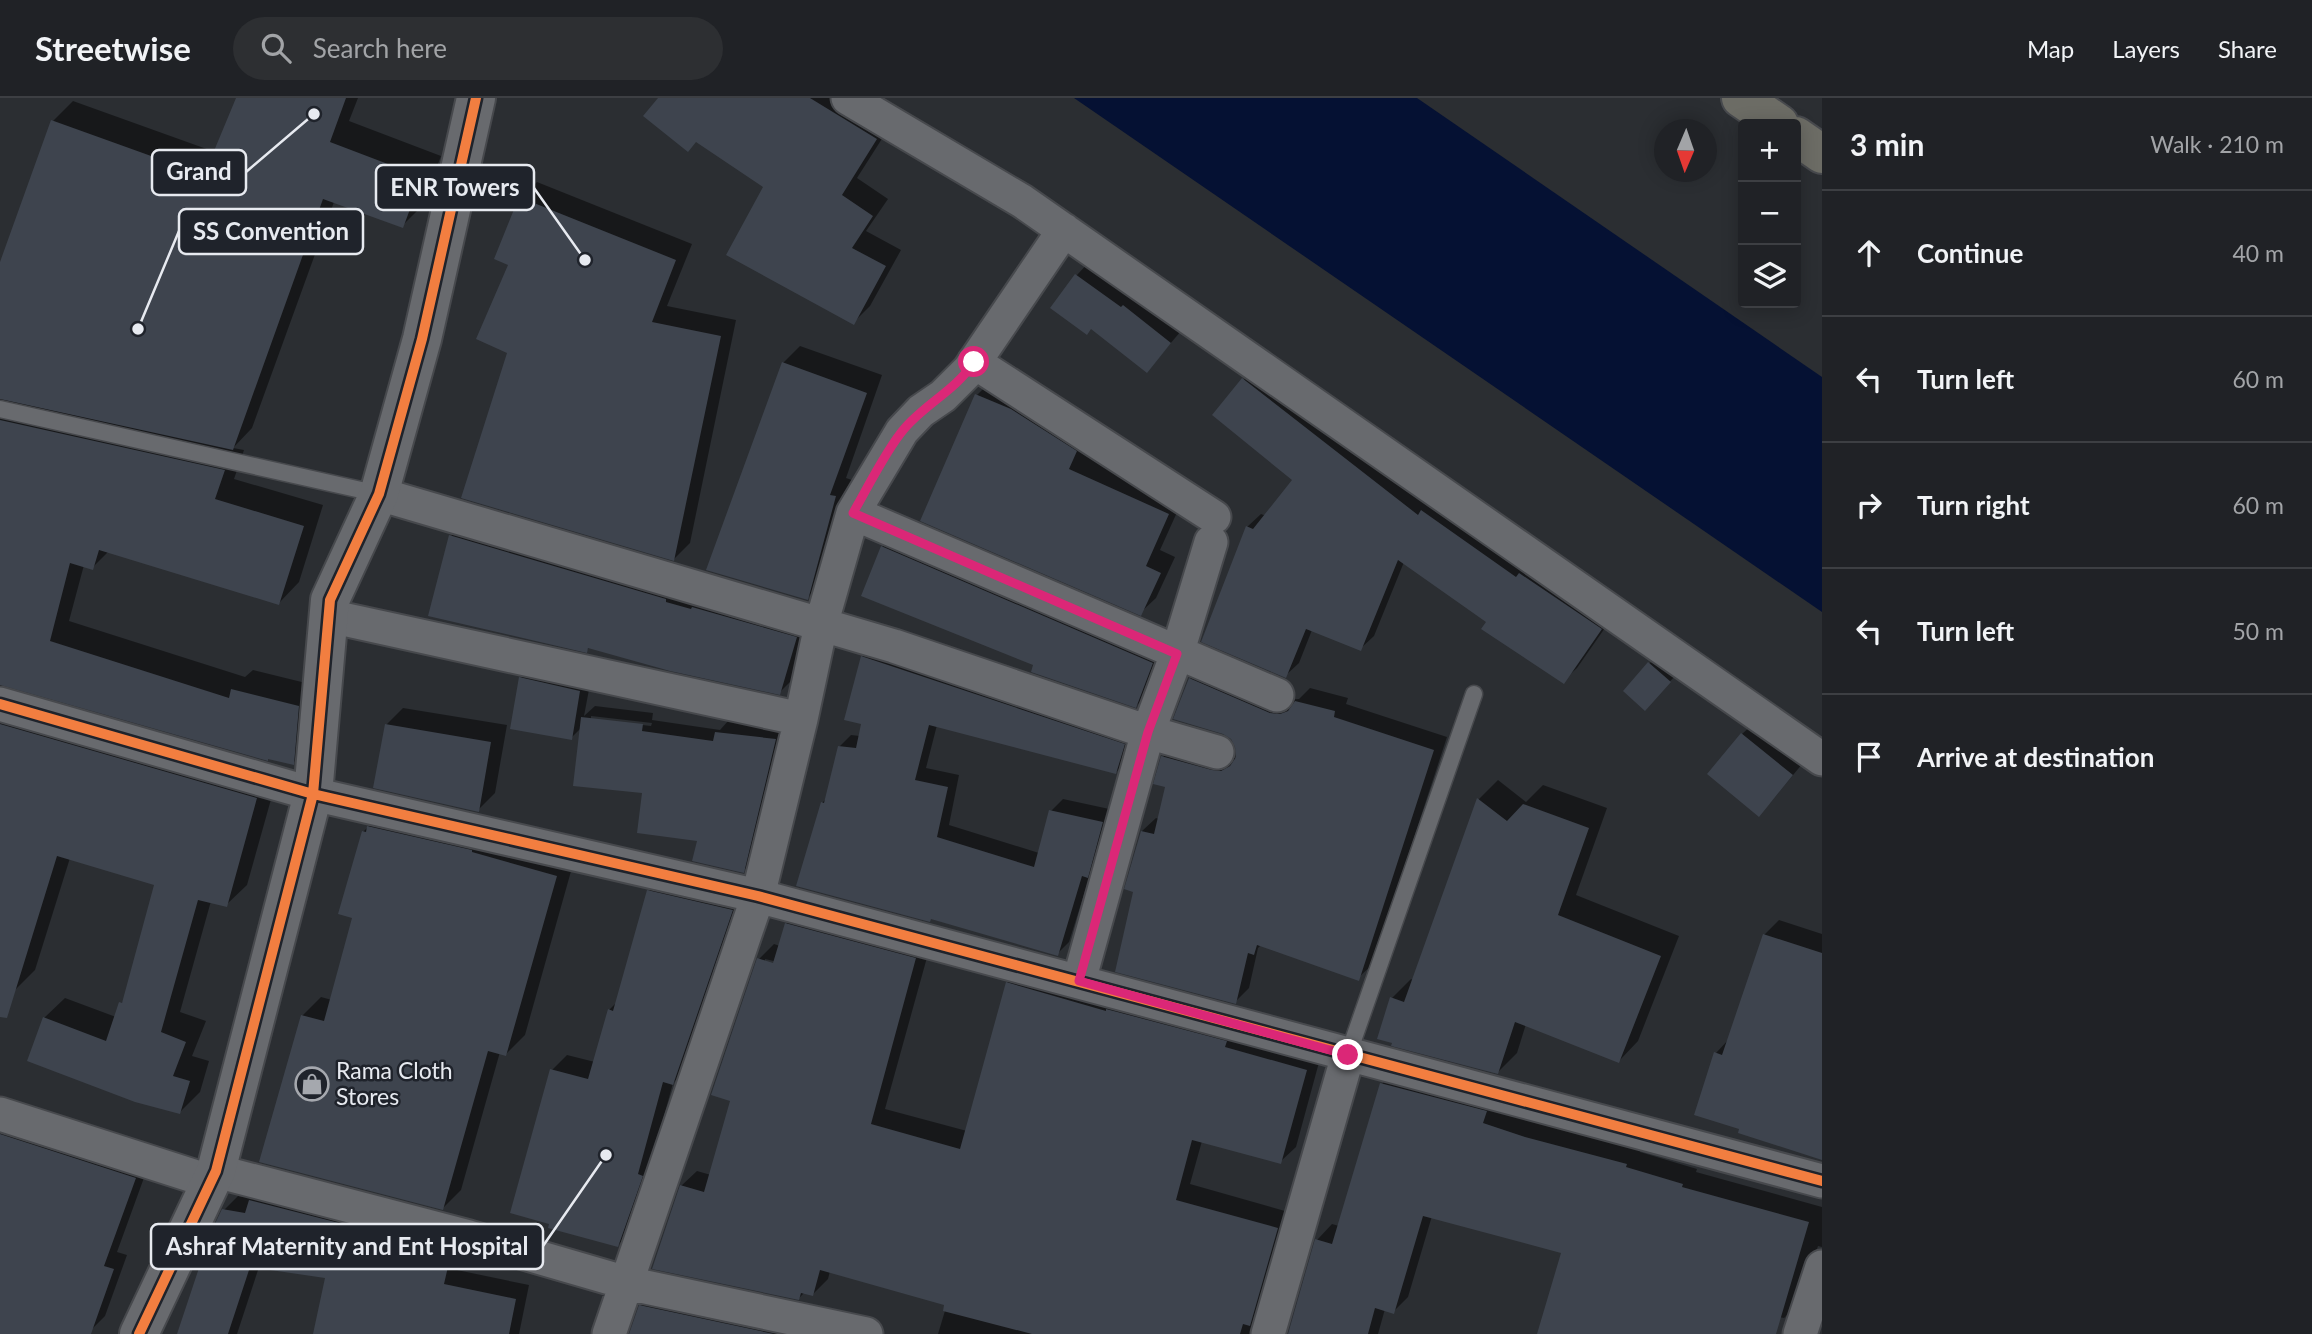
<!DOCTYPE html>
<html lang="en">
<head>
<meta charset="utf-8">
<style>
	:root { --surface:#202226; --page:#2d2f32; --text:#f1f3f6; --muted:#a2a4a7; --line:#3d3f43 }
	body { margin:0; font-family:Lato,sans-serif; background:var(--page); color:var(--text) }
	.controls { position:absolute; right:21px; top:21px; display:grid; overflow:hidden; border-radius:7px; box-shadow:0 4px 18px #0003 }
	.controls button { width:63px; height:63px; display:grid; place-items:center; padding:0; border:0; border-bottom:2px solid var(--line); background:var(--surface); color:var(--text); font:35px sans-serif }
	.compass { position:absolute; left:1654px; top:21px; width:63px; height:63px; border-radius:50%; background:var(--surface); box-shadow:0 4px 18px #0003; rotate:182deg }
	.stop { position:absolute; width:21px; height:21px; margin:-16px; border:5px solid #db2777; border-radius:50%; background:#fff }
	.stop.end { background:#db2777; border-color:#fff; box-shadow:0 2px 7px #0008 }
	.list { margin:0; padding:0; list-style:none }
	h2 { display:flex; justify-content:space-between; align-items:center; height:91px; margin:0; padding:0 28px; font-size:30px }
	h2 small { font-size:23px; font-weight:400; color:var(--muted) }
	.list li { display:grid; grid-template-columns:46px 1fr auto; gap:21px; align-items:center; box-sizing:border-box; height:126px; padding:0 28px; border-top:2px solid var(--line) }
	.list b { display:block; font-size:26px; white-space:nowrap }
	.list em { font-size:23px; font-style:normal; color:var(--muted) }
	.icon { flex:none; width:38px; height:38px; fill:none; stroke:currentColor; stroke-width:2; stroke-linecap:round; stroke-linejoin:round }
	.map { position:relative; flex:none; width:1822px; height:1236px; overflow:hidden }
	header { display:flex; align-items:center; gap:42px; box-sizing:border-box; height:98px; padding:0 35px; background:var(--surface); border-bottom:2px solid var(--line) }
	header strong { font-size:33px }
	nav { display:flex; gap:38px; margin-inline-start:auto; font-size:24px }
	.search { width:490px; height:63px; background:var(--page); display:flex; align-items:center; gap:18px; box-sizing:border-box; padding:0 24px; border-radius:38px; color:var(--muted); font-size:26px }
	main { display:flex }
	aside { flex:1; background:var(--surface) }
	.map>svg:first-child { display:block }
	.water { fill:#051133 }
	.shadow { fill:#0007; fill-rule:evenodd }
	.building { fill:#3e444e }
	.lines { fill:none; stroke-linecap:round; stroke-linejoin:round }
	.service-casing { stroke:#47494d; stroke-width:19 }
	.minor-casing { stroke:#47494d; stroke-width:37 }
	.tertiary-casing { stroke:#47494d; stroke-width:42 }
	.trunk-casing { stroke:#47494d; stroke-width:42 }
	.service { stroke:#686a6e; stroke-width:16 }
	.minor { stroke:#686a6e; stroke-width:33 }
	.tertiary { stroke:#686a6e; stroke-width:38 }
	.trunk { stroke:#6c6c65; stroke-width:38 }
	.cycleway-casing { stroke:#1f232b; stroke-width:15 }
	.cycleway { stroke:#f27e40; stroke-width:10 }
	.route { stroke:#db2777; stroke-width:9 }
	.labels { text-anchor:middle; stroke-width:5; stroke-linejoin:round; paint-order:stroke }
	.poi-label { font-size:23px; fill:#e7eaf0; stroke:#1f232b; text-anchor:start }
	.leader { fill:none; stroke:#e7eaf0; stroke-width:2.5 }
	.callout-dot { fill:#e7eaf0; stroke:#1f232b; stroke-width:2.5 }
	.callout { fill:#1f232b; stroke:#e7eaf0; stroke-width:2.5 }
	.callout-label { font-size:24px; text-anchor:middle; font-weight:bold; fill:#e7eaf0 }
</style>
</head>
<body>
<header>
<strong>Streetwise</strong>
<div class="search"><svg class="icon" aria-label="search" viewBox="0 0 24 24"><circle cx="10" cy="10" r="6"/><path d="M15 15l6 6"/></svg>Search here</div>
<nav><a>Map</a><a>Layers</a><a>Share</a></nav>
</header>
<main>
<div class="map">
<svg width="1822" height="1236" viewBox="0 0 1822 1236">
	<rect width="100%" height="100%" fill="#2b2e32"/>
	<path class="water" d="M1074 0H1417L1822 279V514Z"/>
	<path class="shadow" d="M238 0H358L349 23 441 58 422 108 402 128 334 104 252 330 233 350 244 352 234 381 323 407 299 484 279 505 109 453 92 470 84 467 69 523 245 579 253 572 318 588 313 645 293 665 1 586 6 599 277 680 247 787 226 807 211 803 180 914 206 923 192 958 209 963 200 994 180 1014 44 920 65 900 116 919 124 901 157 786 70 760 35 872 14 893 0 888V169L53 23 73 3 215 54Z
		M660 0H852L892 25 857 80 888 101 866 133 901 152 870 208 853 225 765 88Z
		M537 84 692 146 667 208 736 222 690 445 674 461 509 254 510 166 521 100Z
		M1088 165 1181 233 1147 273 1092 230 1053 210 1077 177Z
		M800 248 882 277 846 380 852 382 824 483 807 500 783 265Z
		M1257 268 1614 517 1577 570 1563 583 1488 523 1404 464 1374 538 1360 551 1312 532 1299 565 1285 578 1247 429 1261 416 1266 418 1294 382 1244 281Z
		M992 282 1091 338 1083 355 1183 401 1160 452 1175 459 1156 500 1140 515 977 297Z
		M467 422 812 524 795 579 779 595 590 548 586 553 451 438Z
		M893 438 1163 554 1147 597 1136 608 1035 566 882 449Z
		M874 547 1136 634 1128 662 1116 674 937 627 926 670 959 677 949 727 1039 755 1051 713 1063 701 1114 712 1099 766 1091 774 1069 844 1057 856 822 705 827 700 839 649 851 637 860 638 863 625 862 559Z
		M1655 560 1675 578 1650 605 1649 566Z
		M1204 567 1284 602 1299 601 1310 590 1348 600 1346 606 1447 639 1372 867 1358 880 1261 847 1258 850 1249 890 1235 904 1135 792 1142 733 1156 720 1159 721 1167 688 1163 659 1177 645 1226 660H1237V648L1190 581Z
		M532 569 591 581 584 618 595 608 653 615 652 622 720 632 728 623 787 630 755 762 743 773 699 742 644 694 582 629 571 640 521 580ZM591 618 652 625 651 628 591 621Z
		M403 610 507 627 495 695 478 712 386 627Z
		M1754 625 1803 665 1770 705 1742 636Z
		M1498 682 1526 704 1543 687 1607 710 1576 797 1679 838 1638 943 1619 963 1526 926 1517 955 1498 974 1392 900 1411 881 1413 882 1479 701Z
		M387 710 575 759 525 937 506 956 500 954 461 1092 443 1110 302 918 321 899 332 902 354 819 363 734Z
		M664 778 747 797 688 970 673 985 633 1132 618 1147 552 972 567 957 595 964 609 912 617 904 649 793Z
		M801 811 931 845 885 1011 967 1033 1007 885 1022 870 1321 957 1296 1049 1280 1064 1202 1043 1190 1086 1292 1115 1273 1236H938L947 1206 830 1173 828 1181 813 1196 805 1194 799 1200 681 1088 697 1073 711 1077 732 1001 759 861 774 846 780 848 786 826ZM765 861 782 865 781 869 765 864Z
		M1779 822 1822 836V1057L1741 1030 1716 955 1729 941 1764 837Z
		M1397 970 1641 1051 1640 1054 1697 1071 1696 1074 1822 1109V1149L1818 1148 1799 1205 1784 1220 1779 1219 1774 1236H1539L1563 1154 1432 1118 1408 1199 1393 1214 1385 1211 1378 1236H1290L1317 1142 1332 1126 1339 1128 1382 986Z
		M0 1015 149 1066 117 1154 127 1157 105 1218 91 1232 82 1236H0Z
		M265 1088 463 1146 457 1172 529 1187 519 1236H315L327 1178 259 1169 237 1236H179L224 1112 238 1098 253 1100Z
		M655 1194 797 1236H631L641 1208Z"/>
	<path class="building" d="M236 0H346L330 44 422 79 403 130 323 101 233 352 0 301V164L51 22 204 77Z
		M658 0H810L877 41 842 97 873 118 852 150 886 168 854 227 726 157 763 89 696 44 688 54 643 18Z
		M519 99 676 162 652 224 721 238 674 463 461 400 507 255 476 241 508 167 494 161Z
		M1075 176 1121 209 1123 207 1171 245 1147 275 1091 231 1087 237 1050 210Z
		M782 264 867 295 830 397 836 398 808 502 706 472Z
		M1242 280 1418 417 1421 412 1516 479 1519 475 1602 531 1564 586 1481 531 1486 524 1398 462 1361 553 1306 531 1286 580 1201 544 1246 428 1253 431 1292 382 1212 317Z
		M975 296 1011 311 1077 353 1069 371 1169 416 1146 468 1161 475 1141 518 920 423Z
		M0 322 225 372 215 401 304 428 279 507 99 452 93 472 70 465 50 543 229 600 231 591 299 608 294 667 268 661V663L0 587Z
		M449 437 666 501V504L691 511 692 509 797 539 780 597 670 573 588 550 587 555 428 518Z
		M881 448 1153 565 1136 610 1031 574 1033 567 861 498Z
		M861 558 1125 646 1116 676 929 627 915 682 948 689 937 739 1034 769 1049 712 1103 724 1088 780 1082 778 1058 858 931 821 930 824 796 788 821 704 824 705 838 648 856 650 861 626 844 622Z
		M1648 564 1671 584 1645 613 1623 593Z
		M519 579 580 593 572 642 510 631Z
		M1189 580 1270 615 1280 616 1288 613 1295 603 1335 613 1334 619 1434 652 1359 883 1257 847 1254 857 1248 855 1236 906 1115 874 1133 794 1124 791 1141 733 1154 736 1165 689 1153 686 1161 658 1212 672 1221 673 1230 668 1236 659 1235 649 1231 641 1223 636 1173 621Z
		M581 619 643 626 642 633 713 643 715 634 776 641 744 775 692 763 697 743 637 735 642 695 573 688Z
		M0 626 257 700 227 809 198 802 161 934 186 944 173 978 190 983 180 1016 135 1004 27 963 43 919 106 943 119 904 122 905 154 787 57 758 7 920 0 919Z
		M385 626 491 644 479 714 373 690Z
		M1741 635 1793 677 1759 719 1707 676Z
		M1477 700 1507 723 1523 706 1589 730 1558 817 1661 858 1619 965 1515 924 1498 976 1391 948 1392 945 1377 941 1390 899 1404 904Z
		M367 728 472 752V754L557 778 506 958 488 953 443 1112 259 1064 301 917 324 923 352 820 338 816 362 733 366 734Z
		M647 792 733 812 673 987 663 984 638 1076 643 1078 618 1149 548 1130 549 1126 510 1115 550 971 588 981 608 911 613 913Z
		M785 825 916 860 871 1026 960 1051 1006 884 1106 913V911L1227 943 1225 949 1307 972 1281 1066 1192 1042 1176 1102 1278 1130 1250 1228 1243 1226 1240 1236H1032L943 1213 944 1207 820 1172 813 1198 801 1195 799 1202 652 1171 680 1087 704 1094 730 1003 711 997 757 860 773 865Z
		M1763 836 1822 855V1062L1738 1035 1739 1031 1694 1017 1714 954 1722 957Z
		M1380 985 1487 1013 1483 1025 1525 1039 1627 1066 1626 1069 1683 1086 1682 1089 1809 1124 1776 1236H1537L1561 1155 1423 1118 1394 1216 1375 1210 1368 1236H1288L1315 1141 1332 1146Z
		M0 1036 136 1080 104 1168 114 1171 91 1236H0Z
		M249 1102 433 1149 431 1156 450 1160 444 1186 516 1201 509 1236H313L325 1180 250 1169 228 1236H177L211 1134 222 1111 245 1115Z
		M639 1207 774 1236H629Z"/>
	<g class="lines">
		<defs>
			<path id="service" d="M0 311 379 396
				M1348 957 1474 596"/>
			<path id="minor" d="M848 0 1022 103 1822 661
				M974 264 1214 419
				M379 396 894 548 1148 634 1217 654
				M853 415 1277 597
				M329 518 801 621
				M0 606 313 696 758 798 1822 1083
				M1079 883 1148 634 1177 556 1211 444
				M0 1016 212 1084
				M216 1073 469 1139 627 1185 866 1236
				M609 1236 758 798 801 621 821 527 853 415 902 333 921 313 943 298 969 272 1064 132
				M1268 1236 1348 957
				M1800 1236 1822 1169"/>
			<path id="tertiary" d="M139 1236 216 1073 313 696 330 502 379 396 422 241 476 0"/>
			<path id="trunk" d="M1741 0 1779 26
				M1796 38 1822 56"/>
		</defs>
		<use href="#service" class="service-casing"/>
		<use href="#minor" class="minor-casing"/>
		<use href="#tertiary" class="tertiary-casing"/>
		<use href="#trunk" class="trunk-casing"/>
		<use href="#service" class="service"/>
		<use href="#minor" class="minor"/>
		<use href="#tertiary" class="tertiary"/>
		<use href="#trunk" class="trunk"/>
		<defs>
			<path id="cycleway" d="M0 606 313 696 758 798 1822 1083
				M139 1236 216 1073 313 696 330 502 379 396 422 241 476 0"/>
		</defs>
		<use href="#cycleway" class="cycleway-casing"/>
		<use href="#cycleway" class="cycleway"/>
	</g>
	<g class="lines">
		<path class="route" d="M974 264C956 292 925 306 904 331 886 352 867 391 853 415L1177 556 1148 634 1079 883 1348 957"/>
	</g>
	<defs>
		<symbol id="shop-ring" viewBox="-11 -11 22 22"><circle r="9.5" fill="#1f232b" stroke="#a5a8ae" stroke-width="1.5"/><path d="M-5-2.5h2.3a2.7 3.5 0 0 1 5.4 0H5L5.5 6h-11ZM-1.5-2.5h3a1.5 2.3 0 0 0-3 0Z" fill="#a5a8ae"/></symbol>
	</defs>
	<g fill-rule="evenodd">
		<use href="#shop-ring" x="293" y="967" width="38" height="38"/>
	</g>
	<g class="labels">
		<g class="poi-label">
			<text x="336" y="981">Rama Cloth<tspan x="336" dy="26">Stores</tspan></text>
		</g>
	</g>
	<path class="leader" d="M314 16L246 74M585 162L534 90M138 231L179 133M606 1057L543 1148"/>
	<g class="callout-dot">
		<circle cx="314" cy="16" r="7"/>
		<circle cx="585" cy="162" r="7"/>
		<circle cx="138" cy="231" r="7"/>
		<circle cx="606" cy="1057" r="7"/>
	</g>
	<g class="callout">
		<rect x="152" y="52" width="94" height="45" rx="7"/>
		<rect x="376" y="67" width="158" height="45" rx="7"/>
		<rect x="179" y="111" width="184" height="45" rx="7"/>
		<rect x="151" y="1126" width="392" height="45" rx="7"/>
	</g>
	<g class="callout-label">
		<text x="199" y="82">Grand</text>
		<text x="455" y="98">ENR Towers</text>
		<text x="271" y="142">SS Convention</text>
		<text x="347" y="1157">Ashraf Maternity and Ent Hospital</text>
	</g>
</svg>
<div class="controls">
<button>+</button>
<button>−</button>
<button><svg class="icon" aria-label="layers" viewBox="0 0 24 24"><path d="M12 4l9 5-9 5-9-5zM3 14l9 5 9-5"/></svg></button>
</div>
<svg class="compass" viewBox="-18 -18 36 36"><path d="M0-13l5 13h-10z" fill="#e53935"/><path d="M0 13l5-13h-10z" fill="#a2a4a7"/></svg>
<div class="stop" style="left:974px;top:264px"></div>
<div class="stop end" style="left:1348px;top:957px"></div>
</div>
<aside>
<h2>3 min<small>Walk · 210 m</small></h2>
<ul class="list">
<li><svg class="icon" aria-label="ahead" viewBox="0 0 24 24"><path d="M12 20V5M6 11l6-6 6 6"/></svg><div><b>Continue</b></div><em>40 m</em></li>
<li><svg class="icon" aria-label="left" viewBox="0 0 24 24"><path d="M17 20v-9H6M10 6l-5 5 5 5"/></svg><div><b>Turn left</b></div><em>60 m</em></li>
<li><svg class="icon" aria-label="right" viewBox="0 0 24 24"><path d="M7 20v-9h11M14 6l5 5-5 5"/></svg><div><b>Turn right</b></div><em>60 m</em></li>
<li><svg class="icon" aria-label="left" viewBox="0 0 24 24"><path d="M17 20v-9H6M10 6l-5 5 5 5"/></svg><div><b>Turn left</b></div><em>50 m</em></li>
<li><svg class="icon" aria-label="arrive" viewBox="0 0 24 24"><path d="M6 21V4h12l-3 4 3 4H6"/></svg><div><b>Arrive at destination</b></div></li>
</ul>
</aside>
</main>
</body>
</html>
